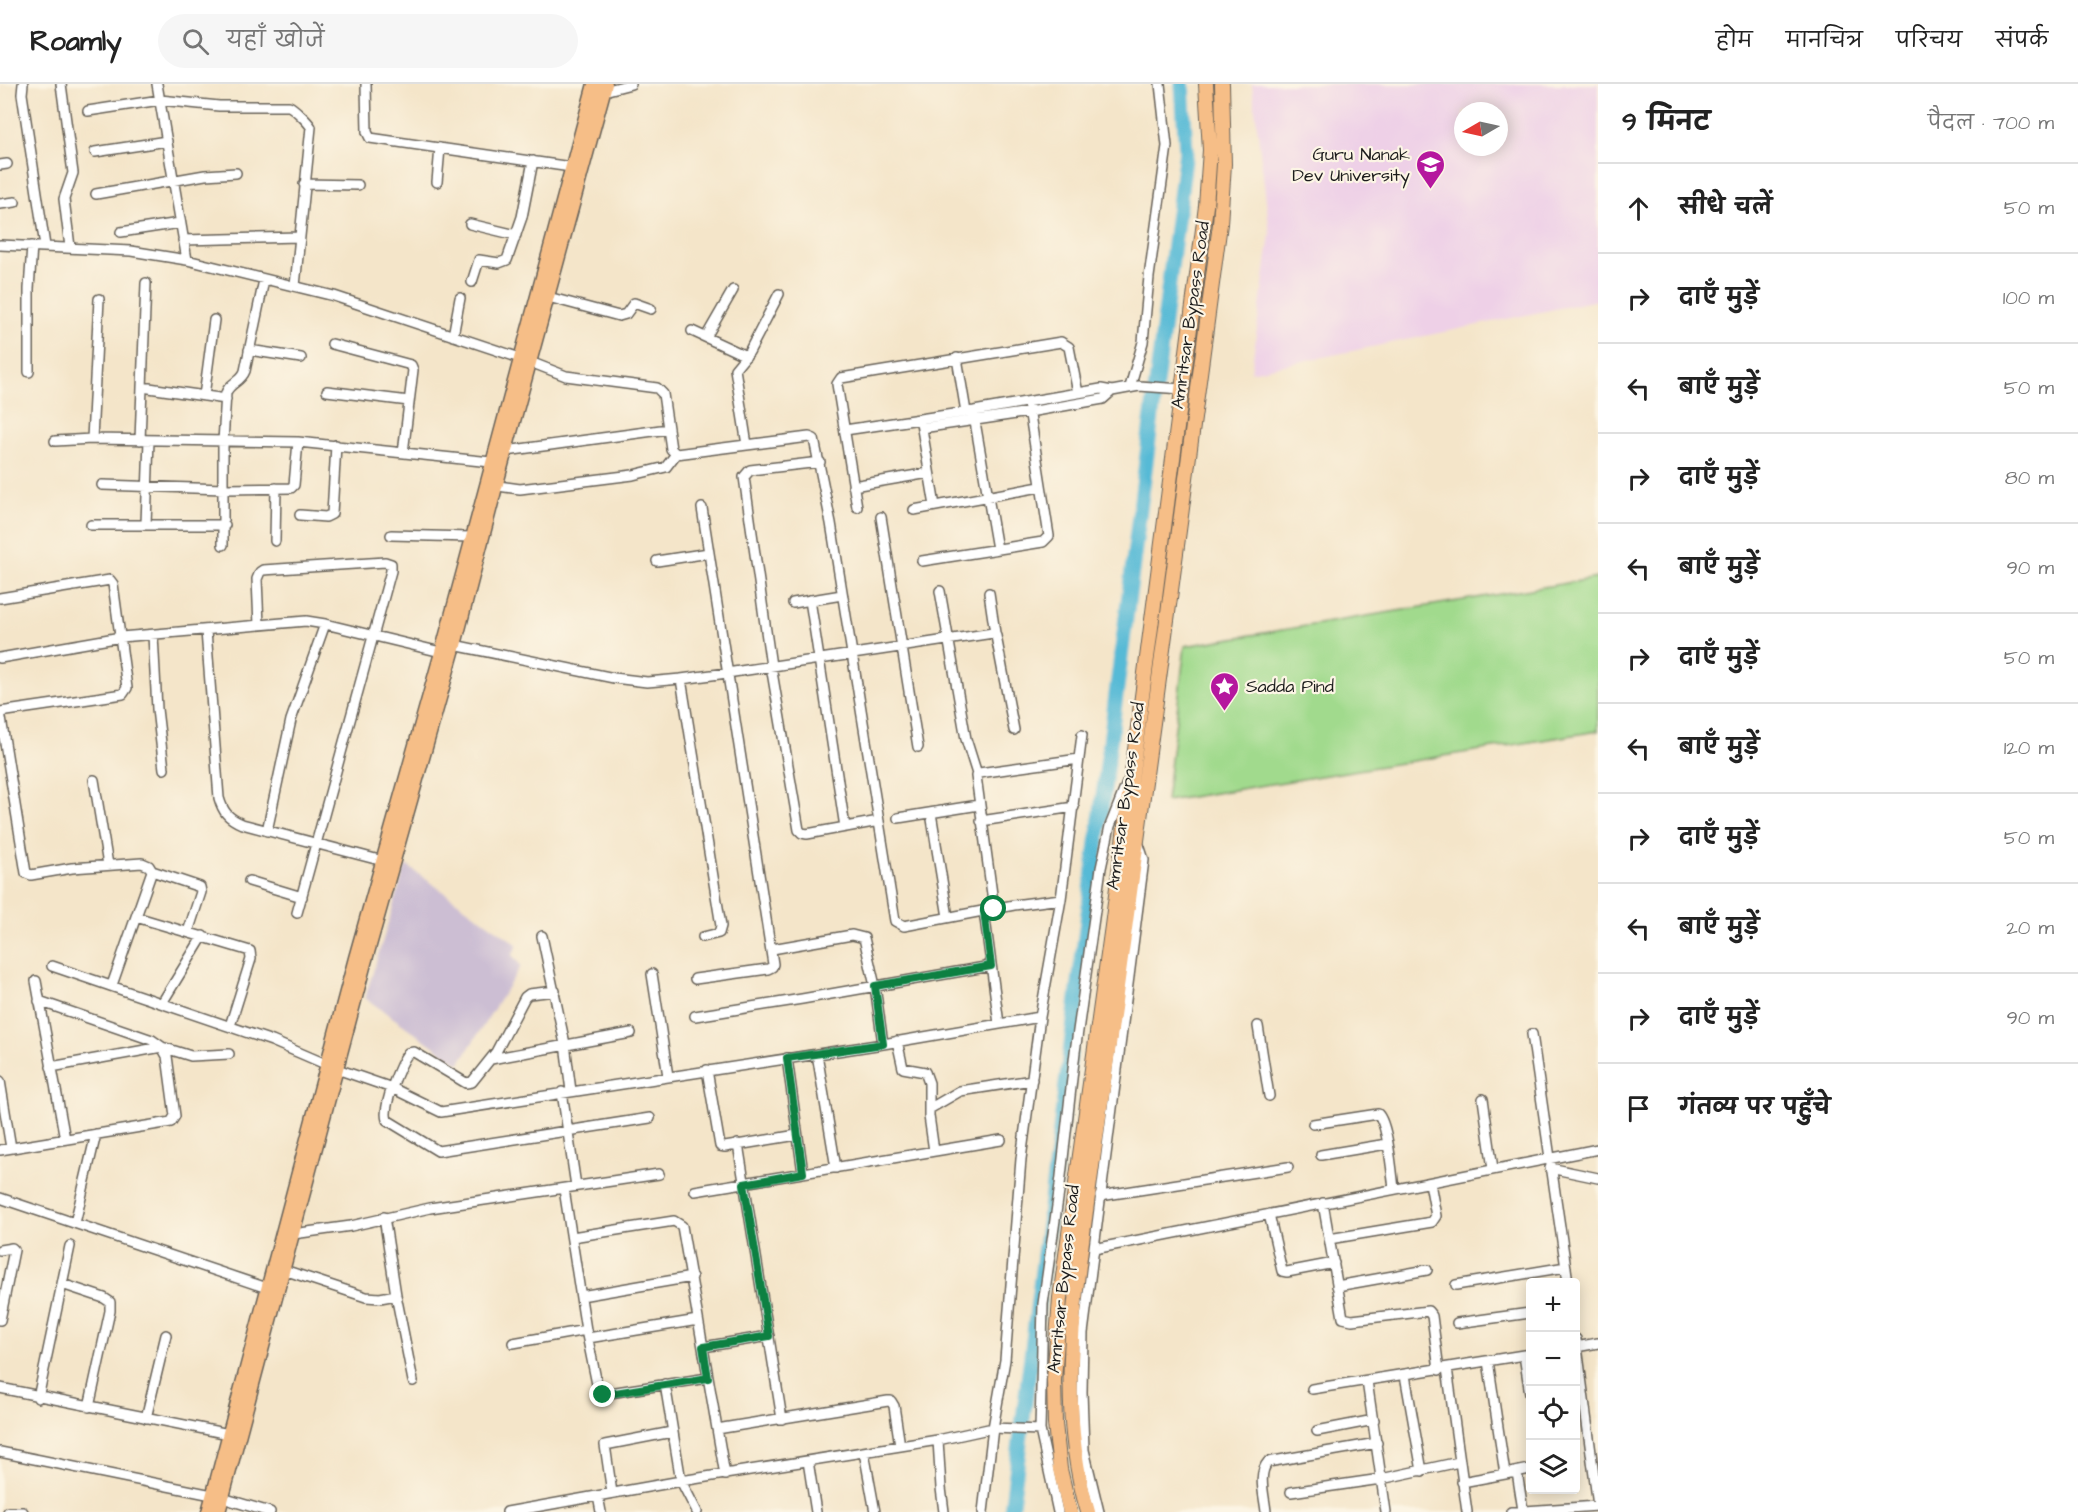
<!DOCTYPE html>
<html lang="hi">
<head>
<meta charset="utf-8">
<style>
	:root { --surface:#fff; --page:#f6f6f6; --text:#222; --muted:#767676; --line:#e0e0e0 }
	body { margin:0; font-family:"Architects Daughter","Playpen Sans Deva",sans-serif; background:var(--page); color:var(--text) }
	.controls { position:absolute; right:18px; bottom:18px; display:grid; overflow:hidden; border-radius:6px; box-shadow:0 3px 15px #0003 }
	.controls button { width:54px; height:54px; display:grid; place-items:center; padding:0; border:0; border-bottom:2px solid var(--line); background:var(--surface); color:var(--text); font:30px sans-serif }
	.compass { position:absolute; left:1454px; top:18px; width:54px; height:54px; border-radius:50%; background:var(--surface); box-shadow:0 3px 15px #0003; rotate:261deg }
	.stop { position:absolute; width:18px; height:18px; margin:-14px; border:4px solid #0b8043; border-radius:50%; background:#fff }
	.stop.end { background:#0b8043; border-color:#fff; box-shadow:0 2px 6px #0008 }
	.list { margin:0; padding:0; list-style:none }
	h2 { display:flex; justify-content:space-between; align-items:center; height:78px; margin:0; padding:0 24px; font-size:26px }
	h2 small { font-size:20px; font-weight:400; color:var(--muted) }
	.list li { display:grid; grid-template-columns:39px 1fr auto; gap:18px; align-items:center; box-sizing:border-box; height:90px; padding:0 24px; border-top:2px solid var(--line) }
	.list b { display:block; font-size:22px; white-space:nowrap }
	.list em { font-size:20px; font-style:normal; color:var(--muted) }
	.icon { flex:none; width:33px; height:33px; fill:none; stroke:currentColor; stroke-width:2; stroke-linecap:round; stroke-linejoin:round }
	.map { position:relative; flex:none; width:1598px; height:1428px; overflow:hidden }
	header { display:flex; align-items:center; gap:36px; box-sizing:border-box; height:84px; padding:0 30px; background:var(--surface); border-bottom:2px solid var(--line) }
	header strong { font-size:28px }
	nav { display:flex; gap:33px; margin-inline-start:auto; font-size:21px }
	.search { width:420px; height:54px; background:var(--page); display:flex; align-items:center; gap:15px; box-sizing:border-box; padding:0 21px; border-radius:33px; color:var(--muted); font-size:22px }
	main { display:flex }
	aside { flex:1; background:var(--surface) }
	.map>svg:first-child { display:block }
	.built { fill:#eed0e7; fill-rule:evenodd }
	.industrial { fill:#ccbed3 }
	.green { fill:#a1da8d; stroke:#5e7b54; stroke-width:1.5 }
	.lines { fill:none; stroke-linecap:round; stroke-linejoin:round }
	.river { stroke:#57bad6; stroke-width:15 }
	.minor-casing { stroke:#686259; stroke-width:12 }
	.major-casing { stroke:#686259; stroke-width:15 }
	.highway-casing { stroke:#686259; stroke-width:16 }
	.minor { stroke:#fff; stroke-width:9 }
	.major { stroke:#f6be87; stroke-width:12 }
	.highway { stroke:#f6be87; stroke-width:14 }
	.route { stroke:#0b8043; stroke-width:8 }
	.labels { text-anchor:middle; stroke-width:4.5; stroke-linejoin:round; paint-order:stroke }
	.poi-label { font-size:18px; fill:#1c1c1c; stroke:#fcf5e5; text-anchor:end }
	.street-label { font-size:18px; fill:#1c1c1c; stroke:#fcf5e5 }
</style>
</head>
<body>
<header>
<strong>Roamly</strong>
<div class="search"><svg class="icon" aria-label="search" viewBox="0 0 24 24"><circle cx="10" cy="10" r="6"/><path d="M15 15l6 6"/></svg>यहाँ खोजें</div>
<nav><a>होम</a><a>मानचित्र</a><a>परिचय</a><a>संपर्क</a></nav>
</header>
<main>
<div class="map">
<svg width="1598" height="1428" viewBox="0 0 1598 1428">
	<rect width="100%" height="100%" fill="#fcf5e5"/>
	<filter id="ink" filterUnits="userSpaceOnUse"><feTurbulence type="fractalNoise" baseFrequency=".0167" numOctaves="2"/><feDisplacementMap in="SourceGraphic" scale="12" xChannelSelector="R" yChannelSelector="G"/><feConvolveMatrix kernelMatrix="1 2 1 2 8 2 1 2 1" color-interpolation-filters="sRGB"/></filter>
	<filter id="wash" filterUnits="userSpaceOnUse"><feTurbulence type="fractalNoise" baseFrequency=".008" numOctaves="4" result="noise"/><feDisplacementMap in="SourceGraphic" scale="24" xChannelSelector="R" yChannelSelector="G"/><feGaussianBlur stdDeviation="1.35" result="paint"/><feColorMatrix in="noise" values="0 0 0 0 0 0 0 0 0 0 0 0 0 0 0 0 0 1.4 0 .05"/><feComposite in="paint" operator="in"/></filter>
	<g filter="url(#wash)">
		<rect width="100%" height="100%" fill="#f4e5c9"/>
		<path class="built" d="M1252 0H1598V216L1251 288 1270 150ZM1463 27H1499V63H1463Z"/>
		<path class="industrial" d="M406 781 518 861 512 871 521 882 459 980 365 914Z"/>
		<path class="green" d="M1598 494V647L1166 717 1185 562Z"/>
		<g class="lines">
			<path class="river" d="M1011 1428 1186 67 1182 0"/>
		</g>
	</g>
	<g filter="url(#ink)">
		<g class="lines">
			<defs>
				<path id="minor" d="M23 0 22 10 45 162
					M61 0 73 89 64 115 70 163
					M157 0 187 176
					M366 0 367 48 370 54 578 84
					M604 7 631 0
					M88 27 160 16 219 22H289C294 24 308 38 311 43L295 202
					M95 68 167 57
					M0 81 7 80
					M437 98 440 64
					M304 100 358 101
					M96 110 205 91 236 89
					M0 120 15 118
					M470 140 516 151
					M121 148 180 139
					M183 156 300 153
					M0 161 131 167 187 176 334 212 520 274 566 292 657 304 663 310 671 365 676 370 809 353 814 355 831 439 895 837 904 842 1014 821 1061 815
					M472 198 479 176 499 179 507 176 522 133 533 77
					M548 213 619 232 626 230 634 219 651 225
					M692 247 746 272
					M453 252 460 214
					M706 253 733 206
					M332 260 411 281 413 286 403 369
					M249 266 301 274
					M957 274 966 328
					M29 288V205L32 162
					M142 303 226 315
					M1130 303 1143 258 1149 193 1167 62 1160 0
					M327 307 409 317
					M204 312 214 236
					M974 332 997 465
					M921 339 935 422
					M922 344 1029 328 1103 315 1112 307
					M845 346 974 327 1101 305 1112 307 1139 302 1182 305
					M92 355 99 215
					M140 356 146 199
					M55 357 92 355 298 358 491 378
					M747 361 735 285 749 268 779 210
					M506 367 668 345
					M820 378 750 386 744 393 771 582 799 746 802 749 807 750 879 737
					M102 401 224 405 291 404 294 401 298 358
					M491 401 520 405 633 391 666 383 676 370
					M853 402 929 389
					M857 423 837 300 841 294 1061 258 1069 263 1078 309
					M914 426 1040 403
					M300 431 326 433 332 430 336 361
					M881 433 918 663
					M146 440 149 356
					M91 441H225
					M391 451 471 453
					M275 457 276 404
					M223 461V358L226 309C229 299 241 298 245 287L264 196
					M657 477 709 469
					M922 477 1043 458 1049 452 1028 318
					M940 507 966 655 977 690
					M989 509 995 549
					M0 514 110 496 113 500 127 604 123 610 0 628
					M810 516 845 743
					M793 519 842 511
					M259 541 257 495 260 488 263 486 385 478 391 480V487L297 829
					M206 547 219 714C223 728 228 734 242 740L387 778
					M153 551 157 625 164 685
					M449 560 614 594 647 598 681 595 727 589 993 549 996 552 1014 646
					M0 574 121 553 306 537 325 540 441 568
					M681 595 721 842 719 849 703 853
					M0 628 26 789 31 791 72 784 142 779 149 782 152 787 112 901
					M94 696 108 781
					M931 729 948 833
					M898 734 979 721
					M981 737 1074 723
					M267 747 291 636 325 540
					M152 787 200 803 201 808 188 848
					M249 797 302 813
					M994 825 976 692 979 689 1079 675
					M984 827 999 940
					M136 833 250 867 251 875 230 942
					M542 852 565 960 571 1007
					M772 865 852 851 864 854 875 902 883 960
					M52 882 272 957 337 985 392 1004 441 1028 883 960 1040 933
					M652 890 668 992
					M695 895 768 885 772 883 773 880 702 424
					M36 897 65 1055
					M555 907 529 910 525 913 496 968 472 998 466 999 414 968 408 969C400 980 382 1023 387 1036L438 1067 650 1034
					M162 919 203 852
					M695 932 802 915 991 882
					M1258 942 1269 1012
					M1532 950 1568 1198
					M897 957 903 984 925 988 929 999V1032L934 1067
					M817 970 836 1084
					M787 974 803 1089
					M491 975 631 949
					M51 983 162 963 191 972 229 970
					M707 986 720 1062 725 1063 797 1051
					M0 997 11 1064
					M562 1008 576 1102
					M1483 1015 1493 1085
					M929 1025 960 1007 1032 996
					M1313 1040 1378 1030C1388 1040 1392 1089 1394 1105
					M738 1060 782 1335
					M0 1066 171 1038 175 1032 167 972 162 963 152 956 39 917
					M1321 1071 1387 1060
					M1550 1084 1598 1094
					M564 1105 586 1246 599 1310H603L708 1294
					M695 1107 1001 1056
					M1100 1112 1288 1083
					M0 1114 273 1206
					M1323 1119 1343 1234 1352 1236 1428 1227 1432 1232 1439 1286
					M1269 1130 1282 1187 1287 1188 1334 1179
					M384 1133 396 1211 413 1297
					M75 1139 96 1050
					M293 1150 351 1142 430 1124 659 1090
					M572 1153 674 1137 682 1142 725 1391
					M1329 1155 1432 1138 1436 1132 1430 1099
					M1094 1165 1598 1065
					M0 1166 12 1164 14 1166 0 1236
					M284 1186 366 1213 380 1214 396 1211
					M62 1200 104 1214 110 1218V1227L89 1323
					M1456 1201 1566 1183
					M1337 1202 1427 1186
					M581 1212 692 1193
					M1457 1239 1530 1229
					M588 1254 698 1236
					M1576 1255 1598 1422
					M513 1259 586 1246
					M703 1263 769 1252
					M1576 1263 1598 1259
					M1524 1271 1530 1310
					M1488 1277 1505 1390 1530 1385
					M1447 1284 1467 1428
					M1405 1291 1422 1387
					M1367 1297 1386 1428
					M665 1300 681 1397 697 1428
					M0 1304 229 1350
					M1312 1305 1530 1270
					M38 1314 70 1162
					M146 1334 166 1251
					M717 1345 888 1317H891L894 1322 900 1362
					M1317 1347 1374 1336
					M938 1356 941 1404 944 1428
					M0 1368 212 1411 270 1428
					M864 1368 875 1428
					M808 1377 816 1428
					M1517 1388 1523 1426
					M1462 1398 1505 1390
					M1291 1408 1381 1395 1459 1378
					M612 1409 605 1361 672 1348
					M598 1412 601 1428
					M8 1428H23
					M507 1428 681 1397 938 1356 993 1344 1040 1346
					M983 1428 993 1344 1005 1276 1021 1075 1040 933 1061 815 1082 651
					M1058 1428 1040 1346 1043 1220 1060 1101 1075 968 1101 784 1110 742 1127 699
					M1099 1428 1084 1366 1082 1308 1083 1249 1144 776 1139 761
					M1266 1428C1265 1414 1257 1390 1268 1378L1377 1359
					M1511 1428 1598 1422"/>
				<path id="major" d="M208 1428 355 874 444 558 594 0
					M219 1428 365 879 455 561 496 403 606 0"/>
				<path id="highway" d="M1070 1428 1060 1385 1055 1340 1054 1296 1060 1214 1112 842 1206 122 1210 66 1206 0
					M1088 1428C1056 1322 1075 1212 1089 1104 1100 1020 1112 936 1124 852 1157 615 1188 377 1220 140L1224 80 1222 0"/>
			</defs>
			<use href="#minor" class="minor-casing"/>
			<use href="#major" class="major-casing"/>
			<use href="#highway" class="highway-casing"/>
			<use href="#minor" class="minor"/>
			<use href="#major" class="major"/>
			<use href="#highway" class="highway"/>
		</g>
	</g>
	<g class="lines" filter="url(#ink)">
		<path class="route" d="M603 1311 708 1294 703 1263 769 1252 744 1100 803 1089 787 974 883 960 875 902 991 882 984 827 994 825"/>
	</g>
	<defs>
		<symbol id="university-pin" viewBox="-11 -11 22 30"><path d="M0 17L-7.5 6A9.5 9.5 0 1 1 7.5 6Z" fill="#b5179e" stroke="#fcf5e5"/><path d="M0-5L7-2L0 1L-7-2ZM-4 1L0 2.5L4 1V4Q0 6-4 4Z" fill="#fff"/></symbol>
		<symbol id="sight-pin" viewBox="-11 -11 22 30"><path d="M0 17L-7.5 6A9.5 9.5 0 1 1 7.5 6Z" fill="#b5179e" stroke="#fcf5e5"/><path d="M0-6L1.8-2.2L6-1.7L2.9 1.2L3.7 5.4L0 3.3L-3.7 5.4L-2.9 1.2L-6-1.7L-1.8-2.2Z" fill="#fff"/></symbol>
	</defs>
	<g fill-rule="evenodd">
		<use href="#university-pin" x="1414" y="64" width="33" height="45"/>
		<use href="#sight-pin" x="1208" y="586" width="33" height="45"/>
	</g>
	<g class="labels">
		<g class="poi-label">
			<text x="1410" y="76">Guru Nanak<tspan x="1410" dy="21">Dev University</tspan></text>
			<text x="1246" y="608" text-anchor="start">Sadda Pind</text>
		</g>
		<g class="street-label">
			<text transform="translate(1190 231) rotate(-82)" y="6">Amritsar Bypass Road</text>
			<text transform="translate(1125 712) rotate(-82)" y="6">Amritsar Bypass Road</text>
			<text transform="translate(1063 1195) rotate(-84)" y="6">Amritsar Bypass Road</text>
		</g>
	</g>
</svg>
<div class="controls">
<button>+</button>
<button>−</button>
<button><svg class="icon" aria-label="locate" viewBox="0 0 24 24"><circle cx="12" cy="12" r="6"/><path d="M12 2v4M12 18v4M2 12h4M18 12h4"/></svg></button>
<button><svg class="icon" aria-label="layers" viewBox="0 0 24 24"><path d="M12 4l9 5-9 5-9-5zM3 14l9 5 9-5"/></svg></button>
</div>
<svg class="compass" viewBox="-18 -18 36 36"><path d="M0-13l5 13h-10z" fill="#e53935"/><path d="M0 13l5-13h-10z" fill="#767676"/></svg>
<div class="stop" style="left:994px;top:825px"></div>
<div class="stop end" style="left:603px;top:1311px"></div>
</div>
<aside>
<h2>9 मिनट<small>पैदल · 700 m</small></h2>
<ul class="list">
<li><svg class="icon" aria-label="ahead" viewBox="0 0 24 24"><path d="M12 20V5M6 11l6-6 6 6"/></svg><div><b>सीधे चलें</b></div><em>50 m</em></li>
<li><svg class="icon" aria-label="right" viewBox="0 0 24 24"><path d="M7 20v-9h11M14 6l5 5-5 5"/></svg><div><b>दाएँ मुड़ें</b></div><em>100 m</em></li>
<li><svg class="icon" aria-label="left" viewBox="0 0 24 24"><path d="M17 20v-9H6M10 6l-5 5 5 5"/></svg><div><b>बाएँ मुड़ें</b></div><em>50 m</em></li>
<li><svg class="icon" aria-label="right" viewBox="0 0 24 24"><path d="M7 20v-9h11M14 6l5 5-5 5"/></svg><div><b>दाएँ मुड़ें</b></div><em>80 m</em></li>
<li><svg class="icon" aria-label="left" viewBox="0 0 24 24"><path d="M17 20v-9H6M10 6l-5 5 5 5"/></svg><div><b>बाएँ मुड़ें</b></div><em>90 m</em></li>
<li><svg class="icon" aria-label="right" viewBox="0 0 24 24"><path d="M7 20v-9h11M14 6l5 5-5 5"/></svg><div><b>दाएँ मुड़ें</b></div><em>50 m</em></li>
<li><svg class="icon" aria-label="left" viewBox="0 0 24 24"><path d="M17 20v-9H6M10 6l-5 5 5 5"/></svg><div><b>बाएँ मुड़ें</b></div><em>120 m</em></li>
<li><svg class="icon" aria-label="right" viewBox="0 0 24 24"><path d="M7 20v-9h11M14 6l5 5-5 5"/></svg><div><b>दाएँ मुड़ें</b></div><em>50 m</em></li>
<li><svg class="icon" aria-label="left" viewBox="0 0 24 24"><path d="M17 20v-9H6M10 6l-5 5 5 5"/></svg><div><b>बाएँ मुड़ें</b></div><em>20 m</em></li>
<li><svg class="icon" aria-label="right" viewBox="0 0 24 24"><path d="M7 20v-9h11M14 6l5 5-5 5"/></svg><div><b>दाएँ मुड़ें</b></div><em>90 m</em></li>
<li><svg class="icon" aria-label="arrive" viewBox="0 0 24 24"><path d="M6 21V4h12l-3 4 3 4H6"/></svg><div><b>गंतव्य पर पहुँचे</b></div></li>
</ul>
</aside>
</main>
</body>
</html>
